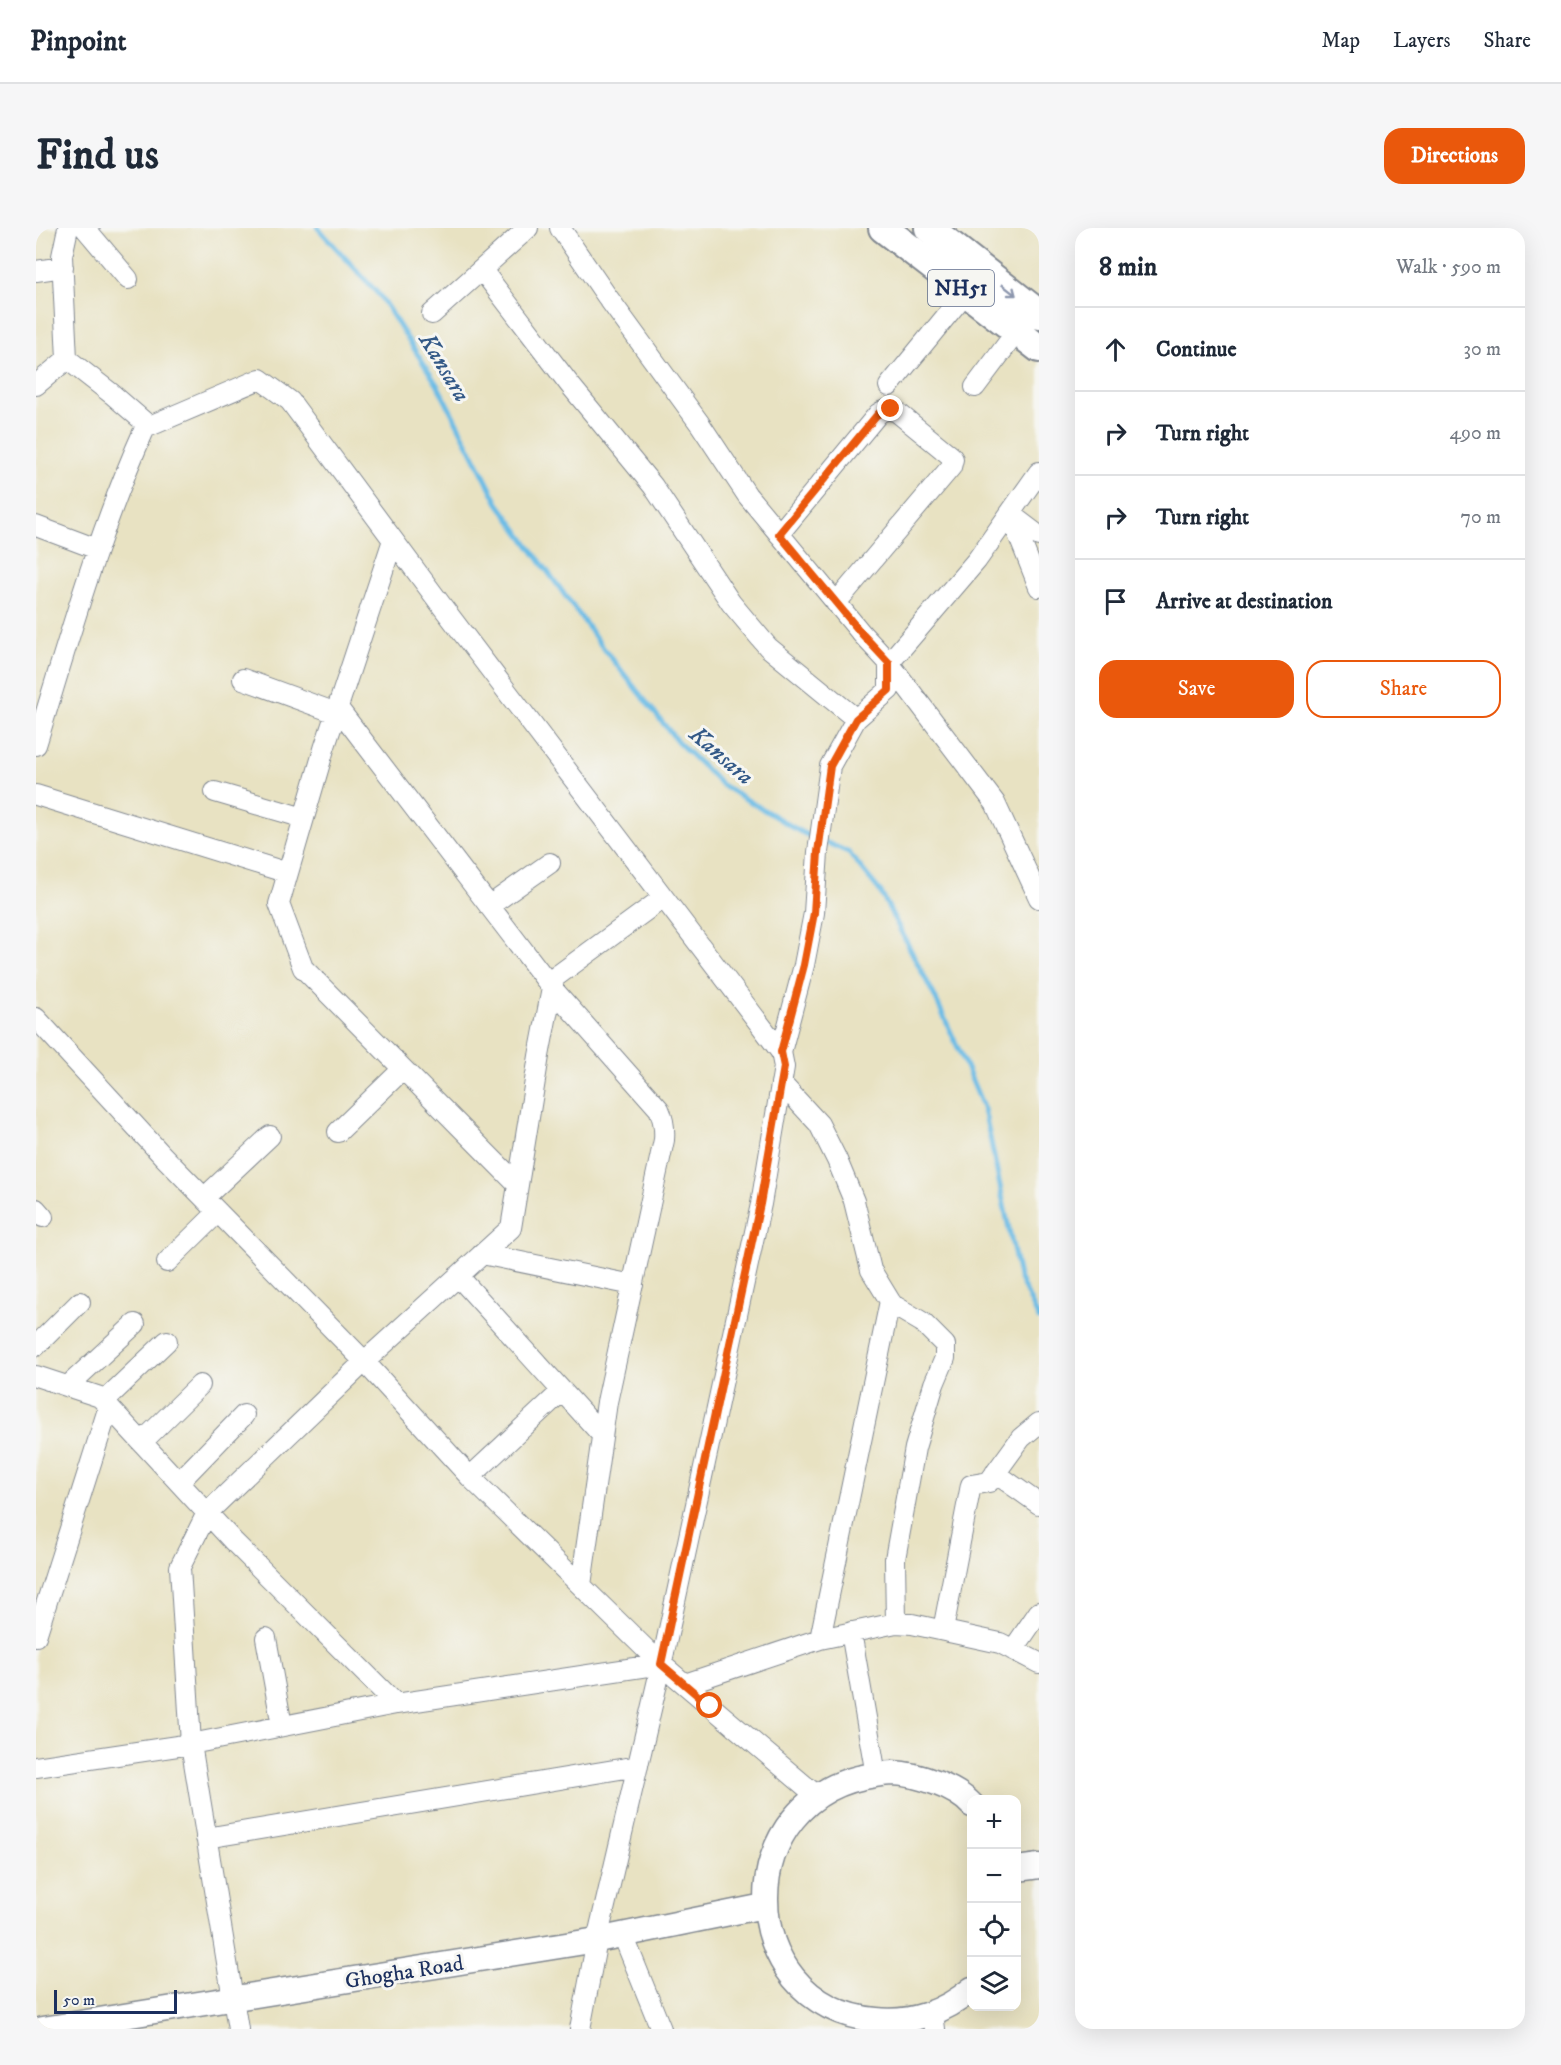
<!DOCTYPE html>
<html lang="en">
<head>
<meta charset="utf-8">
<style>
	:root { --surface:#fff; --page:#f6f6f7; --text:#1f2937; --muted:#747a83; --line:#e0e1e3; --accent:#ea580c }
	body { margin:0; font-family:"IM FELL DW Pica",serif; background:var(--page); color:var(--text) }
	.controls { position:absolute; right:18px; bottom:18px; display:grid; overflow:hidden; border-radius:12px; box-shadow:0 6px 24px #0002 }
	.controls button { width:54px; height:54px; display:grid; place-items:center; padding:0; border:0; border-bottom:2px solid var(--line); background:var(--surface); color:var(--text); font:30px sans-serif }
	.scale { position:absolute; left:18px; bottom:15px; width:123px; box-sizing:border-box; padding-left:6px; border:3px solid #1b2f5e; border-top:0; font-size:16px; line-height:21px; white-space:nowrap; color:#1b2f5e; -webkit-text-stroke:4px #f6f6f2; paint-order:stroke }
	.stop { position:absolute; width:18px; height:18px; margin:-14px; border:4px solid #ea580c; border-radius:50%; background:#fff }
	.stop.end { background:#ea580c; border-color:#fff; box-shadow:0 2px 6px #0008 }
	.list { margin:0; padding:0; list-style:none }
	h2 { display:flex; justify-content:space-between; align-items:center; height:78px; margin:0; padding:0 24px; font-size:26px }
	h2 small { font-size:20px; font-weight:400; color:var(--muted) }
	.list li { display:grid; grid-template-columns:39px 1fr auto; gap:18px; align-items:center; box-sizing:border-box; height:84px; padding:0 24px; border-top:2px solid var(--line) }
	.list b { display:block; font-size:22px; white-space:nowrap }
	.list em { font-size:20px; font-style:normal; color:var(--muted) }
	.actions { display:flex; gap:12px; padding:18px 24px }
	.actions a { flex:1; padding:14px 0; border:2px solid var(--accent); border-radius:18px; text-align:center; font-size:21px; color:var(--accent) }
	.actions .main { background:var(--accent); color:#fff }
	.icon { flex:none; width:33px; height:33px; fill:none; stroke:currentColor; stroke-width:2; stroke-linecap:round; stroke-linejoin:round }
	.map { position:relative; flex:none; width:1003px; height:1801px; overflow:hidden; border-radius:18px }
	header { display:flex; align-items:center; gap:36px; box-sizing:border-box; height:84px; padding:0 30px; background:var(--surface); border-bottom:2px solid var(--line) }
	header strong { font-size:28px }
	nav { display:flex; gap:33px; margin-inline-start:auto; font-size:21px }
	.intro { display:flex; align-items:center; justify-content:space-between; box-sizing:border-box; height:144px; padding:0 36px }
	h1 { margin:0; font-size:42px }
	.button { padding:15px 27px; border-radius:18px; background:var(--accent); color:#fff; font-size:21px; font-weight:700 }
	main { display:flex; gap:36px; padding:0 36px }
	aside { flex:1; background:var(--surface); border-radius:18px; box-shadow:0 6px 24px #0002 }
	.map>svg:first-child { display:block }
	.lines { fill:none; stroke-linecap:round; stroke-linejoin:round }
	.stream { stroke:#6bbce6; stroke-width:5 }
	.minor-casing { stroke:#828890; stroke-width:22 }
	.major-casing { stroke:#828890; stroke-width:27 }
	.highway-casing { stroke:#828890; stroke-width:32 }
	.minor { stroke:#fff; stroke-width:20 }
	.major { stroke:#fff; stroke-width:24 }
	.highway { stroke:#fff; stroke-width:28 }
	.oneway { stroke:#8d97ae }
	.route { stroke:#ea580c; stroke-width:8 }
	.labels { text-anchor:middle; stroke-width:6; stroke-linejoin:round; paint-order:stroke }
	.shield { fill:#f6f6f2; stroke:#5d6b8a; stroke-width:1.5 }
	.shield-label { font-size:21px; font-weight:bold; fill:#1b2f5e }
	.street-label { font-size:22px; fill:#1b2f5e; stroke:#f6f6f2 }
	.water-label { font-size:24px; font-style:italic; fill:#335987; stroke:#f6f6f2 }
</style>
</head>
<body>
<header>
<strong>Pinpoint</strong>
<nav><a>Map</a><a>Layers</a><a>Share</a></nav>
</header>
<div class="intro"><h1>Find us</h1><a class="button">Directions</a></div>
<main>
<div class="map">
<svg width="1003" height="1801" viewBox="0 0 1003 1801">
	<rect width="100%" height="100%" fill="#f6f6f2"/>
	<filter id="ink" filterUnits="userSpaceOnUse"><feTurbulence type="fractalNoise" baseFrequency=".0167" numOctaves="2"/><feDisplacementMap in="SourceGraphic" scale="12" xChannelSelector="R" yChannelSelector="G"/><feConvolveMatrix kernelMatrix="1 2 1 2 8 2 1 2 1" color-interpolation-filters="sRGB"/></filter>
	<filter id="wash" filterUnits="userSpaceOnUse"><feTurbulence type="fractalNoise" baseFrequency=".008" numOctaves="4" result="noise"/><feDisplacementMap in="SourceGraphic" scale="24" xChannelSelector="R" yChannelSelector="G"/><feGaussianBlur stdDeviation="1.35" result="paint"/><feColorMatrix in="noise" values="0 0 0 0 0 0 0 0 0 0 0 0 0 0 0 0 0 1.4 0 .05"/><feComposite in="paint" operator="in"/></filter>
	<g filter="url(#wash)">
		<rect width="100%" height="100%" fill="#e8e2c2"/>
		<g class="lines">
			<path class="stream" d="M282 0 344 68 402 158 462 275 565 417 642 514 686 557 765 604 780 611
				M789 614 812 624 844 663 899 769 923 822 948 881 983 1049 1003 1091"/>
		</g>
	</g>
	<g filter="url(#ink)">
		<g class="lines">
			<defs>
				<path id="minor" d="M49 0 92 51
					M524 0 570 67 664 196 711 267 826 406 853 435 941 332 1003 244
					M446 42 534 157 617 258 695 375 732 419 820 491
					M0 43 27 39
					M396 86 492 0
					M31 131 76 166 113 198
					M0 157 31 131 26 28 32 0
					M853 158 930 64
					M939 159 981 103
					M0 298 61 321
					M743 306 842 186C849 181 853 181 861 184L915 228 917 231 915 239 800 375
					M1003 308 974 286 1003 359
					M357 312 288 521 243 676 267 740 482 957
					M853 435 959 575 1003 670
					M207 451 300 485
					M302 480 516 760 623 881C628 892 629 900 628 912L571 1174 545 1357
					M0 517C33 410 63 302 109 200L224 151 254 173 406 378 745 824 748 839 725 976 624 1443 561 1712 544 1801
					M179 564 268 590
					M0 567 252 645
					M453 678 514 635
					M0 790 127 928 325 1130 434 1249 625 1436 781 1568
					M745 824 768 737 778 685 782 624 794 538 820 491 853 462V435
					M745 855 783 896 801 932 818 973 835 1042 854 1073 857 1077 886 1094 909 1117V1130L898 1156 879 1220 859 1331 860 1395 876 1396 964 1415 1003 1435
					M302 904 367 841
					M168 970 234 908
					M0 981 7 989
					M446 1026 597 1057
					M131 1034 182 984
					M422 1048 566 1207
					M0 1118 44 1074
					M0 1148 64 1169 197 1313 360 1476 625 1436
					M32 1158 99 1096
					M68 1173 131 1113
					M106 1214 164 1157
					M959 1245 1003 1276
					M434 1249 526 1163
					M143 1254 208 1187
					M907 1402 935 1257 953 1254 985 1210 1003 1195
					M815 1404 840 1547
					M0 1408 73 1178
					M230 1410 246 1498
					M784 1411 854 1073
					M977 1422 1003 1384
					M649 1456 784 1411 860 1395
					M0 1539 155 1516 144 1339 171 1285 328 1134 475 1000 503 828 518 750 627 670
					M170 1610 602 1538
					M587 1707 625 1801
					M897 1786 899 1801
					M202 1801 155 1516 360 1476"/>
				<path id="major" d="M936 1577C920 1559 881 1546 857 1545 852 1545 845 1546 839 1547 693 1566 694 1777 840 1792 875 1796 909 1784 936 1761
					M981 1641 1003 1638
					M7 1801 561 1712 728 1678"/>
				<path id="highway" d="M847 0 1003 120
					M893 0 1003 86"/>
			</defs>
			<use href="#minor" class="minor-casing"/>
			<use href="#major" class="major-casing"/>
			<use href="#highway" class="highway-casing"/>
			<use href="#minor" class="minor"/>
			<use href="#major" class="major"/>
			<use href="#highway" class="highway"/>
		</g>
		<defs><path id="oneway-shaft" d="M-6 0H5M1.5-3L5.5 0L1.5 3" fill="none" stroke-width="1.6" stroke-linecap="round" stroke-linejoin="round" transform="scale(1.5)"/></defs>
		<use class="oneway" href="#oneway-shaft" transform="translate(973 62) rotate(38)"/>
	</g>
	<g class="lines" filter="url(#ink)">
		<path class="route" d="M674 1478 625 1436 724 976 748 839 745 824 768 737 778 685 782 624 794 538 820 491 853 462V435L826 406 743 306 842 186 848 182 855 181"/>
	</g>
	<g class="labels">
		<rect class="shield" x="892" y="42" width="66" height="36" rx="4.5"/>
		<g class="shield-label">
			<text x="925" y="67">NH51</text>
		</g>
		<g class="street-label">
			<text transform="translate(368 1743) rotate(-9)" y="8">Ghogha Road</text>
		</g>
		<g class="water-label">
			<text transform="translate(409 139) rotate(59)" y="8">Kansara</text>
			<text transform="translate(686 527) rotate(41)" y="8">Kansara</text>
		</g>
	</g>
</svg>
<div class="controls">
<button>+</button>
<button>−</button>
<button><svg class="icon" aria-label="locate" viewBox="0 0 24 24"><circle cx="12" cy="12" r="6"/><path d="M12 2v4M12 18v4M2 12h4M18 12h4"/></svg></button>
<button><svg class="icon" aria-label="layers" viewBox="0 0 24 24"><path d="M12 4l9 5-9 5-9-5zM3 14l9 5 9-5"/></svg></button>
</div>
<div class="scale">50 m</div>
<div class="stop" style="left:674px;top:1478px"></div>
<div class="stop end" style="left:855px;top:181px"></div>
</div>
<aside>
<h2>8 min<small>Walk · 590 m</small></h2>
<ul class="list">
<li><svg class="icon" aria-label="ahead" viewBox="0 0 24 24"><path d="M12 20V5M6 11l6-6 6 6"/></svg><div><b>Continue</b></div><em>30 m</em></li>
<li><svg class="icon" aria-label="right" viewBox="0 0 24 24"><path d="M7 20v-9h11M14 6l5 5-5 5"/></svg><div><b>Turn right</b></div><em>490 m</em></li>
<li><svg class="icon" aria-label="right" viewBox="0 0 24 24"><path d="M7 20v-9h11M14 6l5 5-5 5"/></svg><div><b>Turn right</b></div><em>70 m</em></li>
<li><svg class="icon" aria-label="arrive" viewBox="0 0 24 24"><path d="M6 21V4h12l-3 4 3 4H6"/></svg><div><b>Arrive at destination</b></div></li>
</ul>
<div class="actions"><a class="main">Save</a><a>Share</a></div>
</aside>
</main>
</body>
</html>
